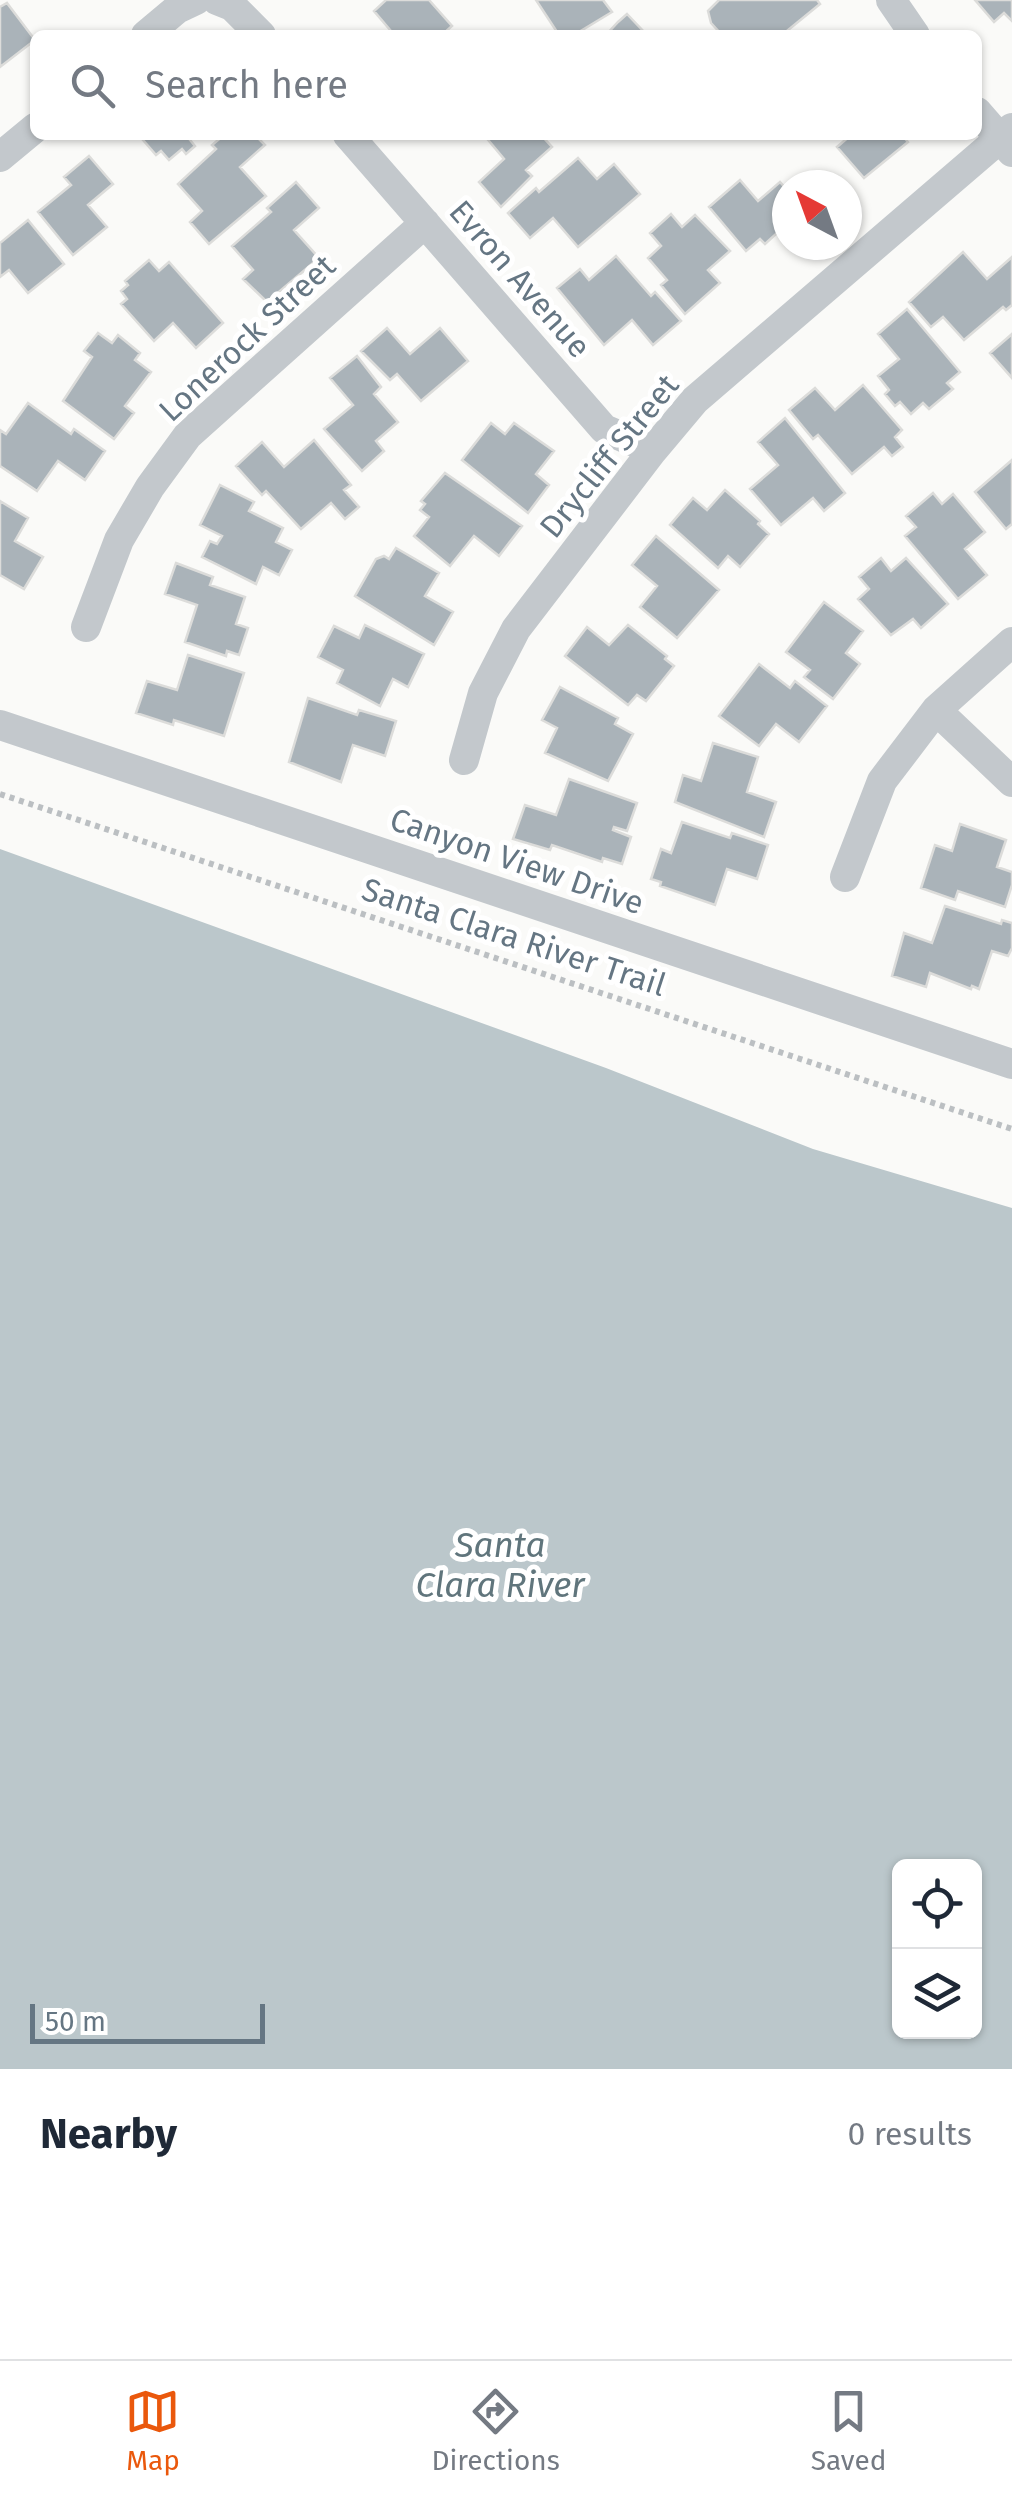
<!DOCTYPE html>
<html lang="en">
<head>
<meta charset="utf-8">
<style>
	:root { --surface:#fff; --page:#f6f6f7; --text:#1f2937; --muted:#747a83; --line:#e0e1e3; --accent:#ea580c }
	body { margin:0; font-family:"Fira Sans",sans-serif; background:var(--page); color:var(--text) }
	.controls { position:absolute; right:30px; bottom:30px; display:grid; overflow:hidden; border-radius:15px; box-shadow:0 2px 8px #0004 }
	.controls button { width:90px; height:90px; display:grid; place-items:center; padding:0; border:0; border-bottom:2px solid var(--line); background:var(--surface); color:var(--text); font:50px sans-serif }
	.compass { position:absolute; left:772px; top:170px; width:90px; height:90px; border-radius:50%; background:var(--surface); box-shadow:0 2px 8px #0004; rotate:319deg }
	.scale { position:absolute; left:30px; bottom:25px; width:235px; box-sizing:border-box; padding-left:10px; border:5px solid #657683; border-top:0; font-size:28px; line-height:35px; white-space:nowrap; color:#657683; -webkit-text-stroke:8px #fff; paint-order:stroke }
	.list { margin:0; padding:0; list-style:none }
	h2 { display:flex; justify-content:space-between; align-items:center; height:130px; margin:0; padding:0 40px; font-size:42px }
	h2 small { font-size:32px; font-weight:400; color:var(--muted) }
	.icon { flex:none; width:55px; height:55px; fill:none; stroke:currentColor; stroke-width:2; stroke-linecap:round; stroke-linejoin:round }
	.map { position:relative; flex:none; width:1012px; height:2069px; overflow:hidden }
	.search { position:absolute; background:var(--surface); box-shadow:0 2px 8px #0004; left:30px; right:30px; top:30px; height:110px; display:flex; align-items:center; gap:25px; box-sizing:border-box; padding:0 35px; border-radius:15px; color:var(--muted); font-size:38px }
	.sheet { height:290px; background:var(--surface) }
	nav { display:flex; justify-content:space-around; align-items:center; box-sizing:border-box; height:140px; border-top:2px solid var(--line); background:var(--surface); font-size:28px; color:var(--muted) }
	nav a { display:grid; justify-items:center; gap:5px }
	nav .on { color:var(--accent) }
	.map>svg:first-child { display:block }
	.water { fill:#bbc7cb; fill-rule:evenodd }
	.building { fill:#aab3b9; stroke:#dcdcda; stroke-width:2.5 }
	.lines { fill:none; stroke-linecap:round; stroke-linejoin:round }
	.path { stroke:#bbbfc2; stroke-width:6; stroke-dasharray:5 5; stroke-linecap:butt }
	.minor { stroke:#c3c8cc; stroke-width:30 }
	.labels { text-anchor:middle; stroke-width:10; stroke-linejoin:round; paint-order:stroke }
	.street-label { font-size:32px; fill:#657683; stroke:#fff }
	.water-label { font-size:35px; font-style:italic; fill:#60757c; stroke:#fff }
</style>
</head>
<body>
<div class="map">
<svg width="1012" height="2069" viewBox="0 0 1012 2069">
	<rect width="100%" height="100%" fill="#fafaf8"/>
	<path class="water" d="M0 849 606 1068 813 1149 1012 1208V2069H0ZM900 1866H974V2032H900Z"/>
	<path class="building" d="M386 0H429L452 26 442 35H386L391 31 374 11Z
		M536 0H603L612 12 574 35H559Z
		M719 0H817L820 4 782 35H722L711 23 708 11Z
		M975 0H1012V21L1004 13 994 22Z
		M7 3 35 40 0 67V7Z
		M627 14 647 35H606L618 22Z
		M196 135 190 140 195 146 186 154 182 149 169 160 161 151 156 155 143 140 147 135Z
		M224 135H255L265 145 240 167 266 196 209 244 190 222 202 211 178 184 216 149 212 145Z
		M484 135H541L552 147 526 170 532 176 501 207 479 182 504 159Z
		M851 135H902L908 142 864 178 837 147Z
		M89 156 113 184 88 205 107 227 73 255 38 212 71 185 64 177Z
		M578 158 597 179 614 164 640 194 578 247 553 218 530 238 508 213 536 188 539 192Z
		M740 180 758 201 780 182 787 190V224L765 244 760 239 746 251 709 207Z
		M296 182 319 208 294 230 319 258 267 302 243 279 253 270 232 246 271 212 267 208Z
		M671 214 682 227 695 215 730 251 708 270 720 283 685 314 661 285 667 280 648 258 661 246 650 233Z
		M28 220 64 264 28 293 9 270 0 277V243Z
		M963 252 987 279 1012 257V305L1006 310 1003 307 964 340 943 317 931 327 909 302Z
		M616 256 651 296 655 292 681 321 653 345 632 320 604 345 557 288 580 269 589 280Z
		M149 260 159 271 169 262 223 323 196 348 173 323 154 341 121 304 127 299 121 291 128 285 125 281Z
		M907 309 960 372 947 383 953 389 929 409 923 403 911 414 900 402 895 406 885 394 889 390 878 376 899 359 878 334Z
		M387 328 410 354 440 328 468 361 421 401 397 374 390 380 361 351Z
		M98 333 112 343 118 335 140 353 135 360 151 372 125 406 134 413 114 439 63 401 92 357 84 351Z
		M1012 334V378L990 353Z
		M357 356 381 387 374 394 398 422 376 441 384 451 362 471 324 429 353 405 330 378Z
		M863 385 902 430 895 437 903 447 892 456 884 447 852 474 818 435 813 439 789 410 815 388 835 410Z
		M28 403 71 434 74 429 105 451 85 480 58 461 37 491 0 466V430L6 434Z
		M785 418 845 493 824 511 813 498 781 525 750 489 778 465 758 442Z
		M491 423 505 434 514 423 554 451 536 474 549 485 528 513 462 460Z
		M314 440 351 485 344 490 359 507 345 519 331 503 301 529 266 491 262 495 236 466 262 442 284 467Z
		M1012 460V524L1006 529 975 492Z
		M445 473 522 526 499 556 474 536 450 566 414 536 429 517 420 510 425 504 421 501Z
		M220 485 254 502 249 511 283 528 276 542 292 550 279 575 263 567 256 584 202 557 210 541 217 544 222 536 200 525Z
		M725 490 760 521 758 524 769 534 740 567 728 556 718 568 670 525 693 498 707 510Z
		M933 493 942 504 953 494 985 532 965 549 987 575 958 599 905 536 916 527 906 516Z
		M0 501 28 518 15 541 43 557 24 589 0 575Z
		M656 536 719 590 677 638 640 607 657 586 632 565Z
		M396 548 439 573 425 596 453 612 434 645 355 596 376 559 384 556 389 559Z
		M881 558 891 571 906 558 948 604 921 628 913 619 891 635 858 599 869 589 859 577Z
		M176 563 213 577 210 585 245 597 236 624 248 628 239 655 227 651 226 656 185 642 197 605 165 594Z
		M824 602 863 631 846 653 860 664 833 699 804 677 810 670 786 652Z
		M365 625 424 654 408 687 393 679 380 706 337 683 343 670 318 657 334 626 359 638Z
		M628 625 667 656 665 659 674 666 646 701 637 695 628 705 565 656 587 627 609 645Z
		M188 655 244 673 224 736 174 720 173 725 136 713 147 681 177 690Z
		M759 664 790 688 795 681 827 706 799 742 776 724 759 746 719 716Z
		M560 687 618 718 615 724 633 734 608 781 545 753 557 728 542 720Z
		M308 698 357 715 359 710 396 721 385 756 353 745 341 782 289 762Z
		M713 743 758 757 747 792 776 802 764 837 675 802 683 775 701 781Z
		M569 779 637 803 627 831 614 827 613 830 631 837 622 864 603 858 602 862 552 845 550 850 513 839 525 805 556 815Z
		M682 822 730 838 732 833 768 845 757 879 727 869 715 905 660 886 661 882 651 879 661 849 671 853Z
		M960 824 1006 840 997 867 1012 872V885L1005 907 958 891 955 900 921 888 935 845 952 851Z
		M945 906 1001 924 1002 920 1012 923V948L1008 956 992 951 979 989 972 986 971 989 930 973 926 987 892 976 904 933 932 943Z"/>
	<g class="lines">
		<path class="path" d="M0 794 1012 1129"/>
		<path class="minor" d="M217 0 232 6 261 35
			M891 0 915 35
			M146 35 177 9 196 0
			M977 112 1012 152
			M348 135 604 429 653 450
			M0 157 35 128
			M86 627 119 540 150 487 188 435 425 223
			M936 710 1012 782
			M0 725 1012 1064
			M464 760 483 693 516 629 653 450 695 400 1012 128
			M845 877 882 781 936 710 1012 642"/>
	</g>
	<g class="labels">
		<g class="street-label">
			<text transform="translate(520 279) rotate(49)" y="11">Evron Avenue</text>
			<text transform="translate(247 338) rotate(-43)" y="11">Lonerock Street</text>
			<text transform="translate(609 456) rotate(-51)" y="11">Drycliff Street</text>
			<text transform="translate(517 861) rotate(19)" y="11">Canyon View Drive</text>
			<text transform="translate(514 937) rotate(18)" y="11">Santa Clara River Trail</text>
		</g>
		<g class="water-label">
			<text x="500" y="1557">Santa<tspan x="500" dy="40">Clara River</tspan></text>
		</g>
	</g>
</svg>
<div class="controls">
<button><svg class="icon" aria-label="locate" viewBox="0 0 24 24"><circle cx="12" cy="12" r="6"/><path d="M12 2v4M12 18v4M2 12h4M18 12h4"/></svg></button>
<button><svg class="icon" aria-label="layers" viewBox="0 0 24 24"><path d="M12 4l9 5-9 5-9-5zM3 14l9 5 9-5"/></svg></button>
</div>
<svg class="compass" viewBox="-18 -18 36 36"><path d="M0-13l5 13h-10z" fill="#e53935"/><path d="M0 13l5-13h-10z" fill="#747a83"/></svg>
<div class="scale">50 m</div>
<div class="search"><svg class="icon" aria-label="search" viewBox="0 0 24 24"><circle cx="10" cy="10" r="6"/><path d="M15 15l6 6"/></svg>Search here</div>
</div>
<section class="sheet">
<h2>Nearby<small>0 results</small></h2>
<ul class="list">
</ul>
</section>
<nav>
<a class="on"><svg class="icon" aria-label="map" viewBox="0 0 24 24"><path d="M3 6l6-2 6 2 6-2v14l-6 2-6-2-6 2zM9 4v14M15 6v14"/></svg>Map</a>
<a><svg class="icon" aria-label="directions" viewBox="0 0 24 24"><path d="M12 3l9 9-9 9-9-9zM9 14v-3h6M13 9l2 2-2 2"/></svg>Directions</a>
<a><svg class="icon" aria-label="saved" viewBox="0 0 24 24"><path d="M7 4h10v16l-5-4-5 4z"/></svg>Saved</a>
</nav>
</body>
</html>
